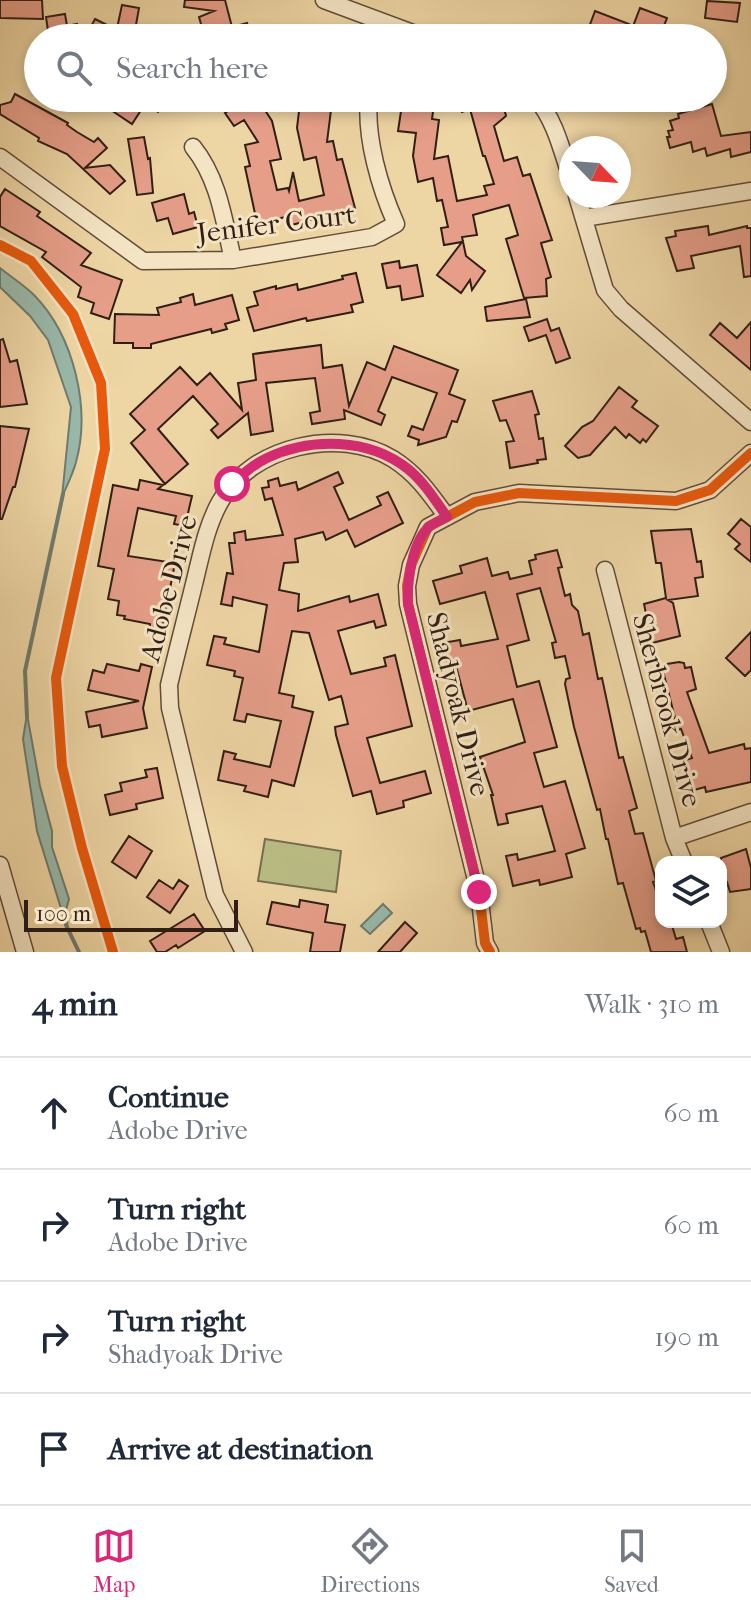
<!DOCTYPE html>
<html lang="en">
<head>
<meta charset="utf-8">
<style>
	:root { --surface:#fff; --page:#f2f2f3; --text:#1f2937; --muted:#747a83; --line:#e0e1e3; --accent:#db2777 }
	body { margin:0; font-family:"IM FELL French Canon",serif; background:var(--page); color:var(--text) }
	.controls { position:absolute; right:24px; bottom:24px; display:grid; overflow:hidden; border-radius:16px; box-shadow:0 4px 12px #0003 }
	.controls button { width:72px; height:72px; display:grid; place-items:center; padding:0; border:0; border-bottom:2px solid var(--line); background:var(--surface); color:var(--text); font:40px sans-serif }
	.compass { position:absolute; left:559px; top:136px; width:72px; height:72px; border-radius:50%; background:var(--surface); box-shadow:0 4px 12px #0003; rotate:115deg }
	.scale { position:absolute; left:24px; bottom:20px; width:214px; box-sizing:border-box; padding-left:8px; border:4px solid #311f15; border-top:0; font-size:22px; line-height:28px; white-space:nowrap; color:#311f15; -webkit-text-stroke:6px #f4e4c4; paint-order:stroke }
	.stop { position:absolute; width:24px; height:24px; margin:-18px; border:6px solid #db2777; border-radius:50%; background:#fff }
	.stop.end { background:#db2777; border-color:#fff; box-shadow:0 2px 8px #0008 }
	.list { margin:0; padding:0; list-style:none }
	h2 { display:flex; justify-content:space-between; align-items:center; height:104px; margin:0; padding:0 32px; font-size:34px }
	h2 small { font-size:26px; font-weight:400; color:var(--muted) }
	.list li { display:grid; grid-template-columns:52px 1fr auto; gap:24px; align-items:center; box-sizing:border-box; height:112px; padding:0 32px; border-top:2px solid var(--line) }
	.list b { display:block; font-size:30px; white-space:nowrap }
	.list p { margin:0; font-size:26px; white-space:nowrap; color:var(--muted) }
	.list em { font-size:26px; font-style:normal; color:var(--muted) }
	.icon { flex:none; width:44px; height:44px; fill:none; stroke:currentColor; stroke-width:2; stroke-linecap:round; stroke-linejoin:round }
	.map { position:relative; flex:none; width:751px; height:952px; overflow:hidden }
	.search { position:absolute; background:var(--surface); box-shadow:0 4px 12px #0003; left:24px; right:24px; top:24px; height:88px; display:flex; align-items:center; gap:20px; box-sizing:border-box; padding:0 28px; border-radius:44px; color:var(--muted); font-size:30px }
	.sheet { height:552px; background:var(--surface) }
	nav { display:flex; justify-content:space-around; align-items:center; box-sizing:border-box; height:112px; border-top:2px solid var(--line); background:var(--surface); font-size:22px; color:var(--muted) }
	nav a { display:grid; justify-items:center; gap:4px }
	nav .on { color:var(--accent) }
	.map>svg:first-child { display:block }
	.green { fill:#babd85; stroke:#766e4d; stroke-width:2 }
	.water { fill:#99b8aa; stroke:#6f7b6e; stroke-width:2 }
	.lines { fill:none; stroke-linecap:round; stroke-linejoin:round }
	.stream { stroke:#6f7b6e; stroke-width:4 }
	.building { fill:#e69e89; stroke:#311f15; stroke-width:2 }
	.minor-casing { stroke:#604c39; stroke-width:19 }
	.minor { stroke:#f4e4c4; stroke-width:16 }
	.cycleway-casing { stroke:#f4e4c4; stroke-width:15 }
	.cycleway { stroke:#e8590c; stroke-width:10 }
	.route { stroke:#db2777; stroke-width:10 }
	.labels { text-anchor:middle; stroke-width:6; stroke-linejoin:round; paint-order:stroke }
	.street-label { font-size:28px; fill:#311f15; stroke:#f4e4c4 }
</style>
</head>
<body>
<div class="map">
<svg width="751" height="952" viewBox="0 0 751 952">
	<rect width="100%" height="100%" fill="#eed5a4"/>
	<filter id="stains"><feTurbulence type="fractalNoise" baseFrequency=".0025" numOctaves="4"/><feColorMatrix values="0 0 0 0 .2 0 0 0 0 .09 0 0 0 0 .02 0 0 0 .5 -.17"/></filter>
	<radialGradient id="worn" r=".72"><stop offset=".6" stop-color="#630" stop-opacity="0"/><stop offset="1" stop-color="#630" stop-opacity=".3"/></radialGradient>
	<path class="green" d="M265 839 341 851 336 892 258 881Z"/>
	<path class="water" d="M0 268C11 277 24 285 34 295 74 336 91 408 76 462 73 474 67 485 62 497L71 407 48 340 30 316 0 287Z
		M27 714 40 786 52 831V847L69 899 66 910 68 931 37 831 23 739Z
		M383 904 392 913 370 934 361 926Z"/>
	<g class="lines">
		<path class="stream" d="M27 717 25 671 63 494
			M66 925 79 952"/>
	</g>
	<path class="building" d="M0 0H42L43 19 0 18Z
		M185 0H225L232 27 247 23 251 38H205L199 17 214 11 184 7Z
		M707 1 740 3 737 22 705 18Z
		M122 5 139 8 134 36 116 33Z
		M640 8 667 18 660 36 654 34 653 37 632 29Z
		M595 11 629 24 624 38H585Z
		M65 14 67 26 77 24 79 38H49L46 17Z
		M95 19 107 25 100 38 87 34Z
		M15 94 68 123 67 125 77 132 94 142 98 138 107 148 85 168 110 165 125 181 110 194 67 154 38 141 39 138 0 114V105L11 102Z
		M119 98H167L158 112 145 104 132 124 111 110Z
		M232 98H257L272 121 281 159 270 161 277 190 288 188 289 191 293 172 299 201 324 195 316 157 304 160 297 128 300 103 307 104V98H336L335 110H331L327 142 333 141 337 160 342 159 355 208 288 226 286 217 257 223 245 167 250 166 245 145 258 142 244 120 234 126 225 113 237 105Z
		M403 98H435L432 119 439 120 434 159 448 156 457 201 487 195 484 186 494 184 485 156H483L470 109 462 112 459 98H474L475 104 487 100 489 106 503 104 506 116 494 126 504 161 517 157 523 176 530 174 552 240 541 243 551 277 546 279 547 296 524 298 506 239 518 235 509 205 473 215 477 235 462 237 466 256 485 271 472 290 470 280 461 293 437 275 462 242 444 245 441 228 448 227 442 200 437 201 433 178 418 182 413 156 416 133 398 131Z
		M712 104 721 136 751 132V152L731 157 730 149 707 156 705 148 693 152 691 142 670 148 667 137H670L668 131 673 130 670 121 679 118 678 114Z
		M144 137 148 159 150 158 153 193 137 195 128 139Z
		M5 189 40 212 37 216 91 253 81 265 122 280 109 319 91 313 94 303 78 297 81 287 42 257 46 252 0 226V197Z
		M184 194 189 214 194 212 198 227 173 234 168 218 157 221 152 203Z
		M708 226 709 235 747 226V228H751V276L744 277 740 246 691 256 694 268 677 271 666 238 676 236 675 231Z
		M399 261 400 268 417 265 423 296 402 300 400 286 387 288 382 264Z
		M356 273 363 302 351 305 353 312 307 321 306 318 254 331 247 308 258 305 254 292 276 286V289L297 284 298 290 343 279 342 276Z
		M193 294 195 305 232 295 239 320 225 324 227 329 212 333 211 329 151 344V348H133V343H114L115 314 159 315 157 308 181 302 180 298Z
		M526 299 530 317 487 321 485 307Z
		M547 319 551 331 559 328 570 358 556 363 546 335 529 341 524 327Z
		M751 322V370L710 335 720 323 737 338Z
		M3 339 10 362 17 360 27 404 0 407V340Z
		M321 345 323 368 342 365 349 406 367 362 385 370 394 346 458 370 449 394 465 400 457 422 452 421 446 437 418 445 419 440 408 436 412 426 423 430 437 393 392 377 378 411 385 415 381 425 344 410 345 419 312 424 310 413 320 411 315 378 266 383 273 431 251 435 248 413 218 438 211 430 218 424 193 396 158 429 188 464 165 484 131 443 145 430 130 414 180 367 197 385 210 373 242 410 238 383 256 380 253 354Z
		M619 387 637 401 632 407 658 426 646 442 643 439 640 443 629 434 626 438 615 427 590 455 578 458 565 446 582 427 593 421Z
		M532 391 539 414 535 415 539 439 543 438 546 459 537 460 538 463 510 468 506 442 514 441 506 420 500 421 493 401Z
		M0 426 29 429 15 487H13L2 519H0Z
		M338 472 343 483 334 487 349 520 381 505 377 497 388 492 403 523 355 547 347 530 326 540 323 532 295 539 298 562 284 563 279 590 299 594 298 611 349 596 350 602 378 594 386 625 376 628 374 621 338 631 351 674 386 666 384 658 395 655 412 726 367 738 380 783 425 771 431 793 403 801 404 807 377 814 371 791 353 796 336 735 335 727 348 724 342 699 341 696 329 700 309 633 292 631 279 693 294 696 292 707 313 712 294 786 272 780 268 797 244 791 246 786 218 780 224 751 236 754 234 759 270 767 281 721 247 714 245 722 234 720 243 678 234 676 235 671 207 665 214 636 226 638 224 644 259 652 267 605 233 597 232 606 221 604 227 573 233 574 229 543H235L234 533 245 531 246 540 283 535 272 498 265 500 262 488 269 487 268 481 278 478 280 486 296 482 298 490Z
		M140 480 163 485 158 489 192 496 185 526 174 524 176 516 138 508 128 556 175 563 161 634 149 632 150 624 124 619 125 616 117 615 119 601 108 599 114 569 98 566 113 485 138 490Z
		M741 519 751 527V562L735 549 740 544 728 534Z
		M691 529 697 562 701 561 703 577 695 578 698 596 668 600 673 603 680 636 652 643 644 604 666 598 661 563H656L651 531Z
		M557 550 562 567 558 568 565 596 570 594 572 605 578 611 583 635 589 633 598 679 602 678 619 758 623 757 637 808 629 811 635 834 643 833 656 881 653 882 661 905V922H671L676 939 683 937 687 952H651L645 931 641 932 640 928 636 929 623 883 618 884 608 839H606L600 809 597 810 574 727 565 684 566 679 570 678 565 656 555 658 552 643 556 642 540 588 517 594 529 640 507 646 517 687 539 681 557 747 534 753 544 787 565 781 585 848 566 854 572 877 540 885 539 880 513 886 506 856 517 854 518 860 555 851 542 806 506 814 508 823 498 825 491 795H493L480 757 525 742 513 699 468 711 456 666 448 668 445 651 449 650 448 642 460 640 461 646 498 639 485 592 440 604 433 581 462 573 460 566 487 558 492 576 508 572 510 579 532 574 529 561 536 559 535 555Z
		M751 632V670L745 676 726 658Z
		M679 662 684 663 685 668 691 667 696 689 687 692 709 753 744 744 745 749 751 748V782L706 792 705 787 694 790 685 760 692 758 681 729 674 731 670 720 675 718 663 671 667 664Z
		M107 664 139 671 141 664 152 667 143 708 147 728 102 737 100 725 89 727 86 712 139 701 88 690 93 670 104 673Z
		M157 768 163 798 136 804 137 809 110 815 105 795 122 791 120 783 147 777 145 770Z
		M129 836 152 851 136 878 112 862Z
		M746 849 751 868V889L730 892 727 882 723 883 721 875V858Z
		M159 880 173 889 179 880 188 886 170 913 147 897Z
		M300 900 328 905 325 922 345 925 340 952H310L313 933 267 924 272 902 299 907Z
		M194 914 205 931 178 948 176 945 165 952H157L150 941Z
		M405 922 417 933 400 952H378Z"/>
	<g class="lines">
		<defs>
			<path id="minor" d="M324 0 426 38
				M536 98C555 120 562 151 571 178
				M193 147C219 179 224 221 233 260
				M0 157 143 261 233 260 372 237 396 224C380 188 365 138 369 98
				M577 196 605 290 621 309 751 422
				M584 218 751 191
				M605 570 674 838 684 862
				M674 838 751 812
				M0 865 25 952
				M709 922 721 952
				M244 952 215 895 170 708 169 685C177 651 186 617 194 584 201 556 206 527 220 502 251 446 339 426 393 459 417 474 431 495 447 517
				M490 952 485 943 479 892 408 604 407 586 411 565 428 527 475 502 519 493 676 501 710 490 751 453"/>
		</defs>
		<use href="#minor" class="minor-casing"/>
		<use href="#minor" class="minor"/>
		<defs>
			<path id="cycleway" d="M0 245 31 261 73 314 101 383 105 449 56 678 62 766 82 848 113 952
				M490 952 485 943 479 892 408 604 407 586 411 565 428 527 475 502 519 493 676 501 710 490 751 453"/>
		</defs>
		<use href="#cycleway" class="cycleway-casing"/>
		<use href="#cycleway" class="cycleway"/>
	</g>
	<g class="lines">
		<path class="route" d="M232 484C243 474 254 464 267 458 311 437 369 438 408 469 424 482 435 500 447 517 442 520 435 522 430 526 412 541 407 581 408 604L479 892"/>
	</g>
	<g class="labels">
		<g class="street-label">
			<text transform="translate(276 223) rotate(-7)" y="10">Jenifer Court</text>
			<text transform="translate(168 588) rotate(-75)" y="10">Adobe Drive</text>
			<text transform="translate(459 704) rotate(76)" y="10">Shadyoak Drive</text>
			<text transform="translate(668 710) rotate(75)" y="10">Sherbrook Drive</text>
		</g>
	</g>
	<rect width="100%" height="100%" filter="url(#stains)"/>
	<rect width="100%" height="100%" fill="url(#worn)"/>
</svg>
<div class="controls">
<button><svg class="icon" aria-label="layers" viewBox="0 0 24 24"><path d="M12 4l9 5-9 5-9-5zM3 14l9 5 9-5"/></svg></button>
</div>
<svg class="compass" viewBox="-18 -18 36 36"><path d="M0-13l5 13h-10z" fill="#e53935"/><path d="M0 13l5-13h-10z" fill="#747a83"/></svg>
<div class="scale">100 m</div>
<div class="stop" style="left:232px;top:484px"></div>
<div class="stop end" style="left:479px;top:892px"></div>
<div class="search"><svg class="icon" aria-label="search" viewBox="0 0 24 24"><circle cx="10" cy="10" r="6"/><path d="M15 15l6 6"/></svg>Search here</div>
</div>
<section class="sheet">
<h2>4 min<small>Walk · 310 m</small></h2>
<ul class="list">
<li><svg class="icon" aria-label="ahead" viewBox="0 0 24 24"><path d="M12 20V5M6 11l6-6 6 6"/></svg><div><b>Continue</b><p>Adobe Drive</p></div><em>60 m</em></li>
<li><svg class="icon" aria-label="right" viewBox="0 0 24 24"><path d="M7 20v-9h11M14 6l5 5-5 5"/></svg><div><b>Turn right</b><p>Adobe Drive</p></div><em>60 m</em></li>
<li><svg class="icon" aria-label="right" viewBox="0 0 24 24"><path d="M7 20v-9h11M14 6l5 5-5 5"/></svg><div><b>Turn right</b><p>Shadyoak Drive</p></div><em>190 m</em></li>
<li><svg class="icon" aria-label="arrive" viewBox="0 0 24 24"><path d="M6 21V4h12l-3 4 3 4H6"/></svg><div><b>Arrive at destination</b></div></li>
</ul>
</section>
<nav>
<a class="on"><svg class="icon" aria-label="map" viewBox="0 0 24 24"><path d="M3 6l6-2 6 2 6-2v14l-6 2-6-2-6 2zM9 4v14M15 6v14"/></svg>Map</a>
<a><svg class="icon" aria-label="directions" viewBox="0 0 24 24"><path d="M12 3l9 9-9 9-9-9zM9 14v-3h6M13 9l2 2-2 2"/></svg>Directions</a>
<a><svg class="icon" aria-label="saved" viewBox="0 0 24 24"><path d="M7 4h10v16l-5-4-5 4z"/></svg>Saved</a>
</nav>
</body>
</html>
